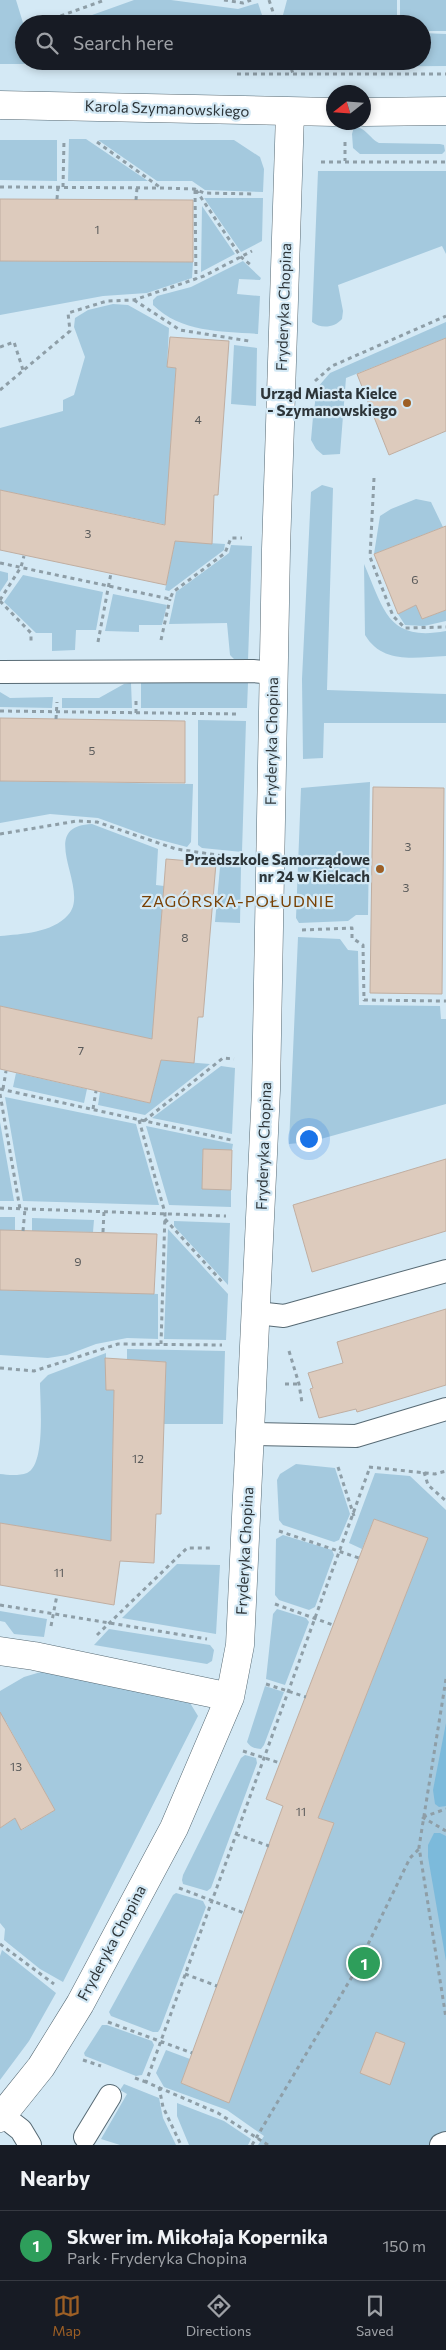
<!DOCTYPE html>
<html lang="en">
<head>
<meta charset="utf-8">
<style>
	:root { --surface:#171b24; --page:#20242c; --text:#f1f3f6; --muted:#9ea1a6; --line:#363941; --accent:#9d5f25 }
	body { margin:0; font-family:Commissioner,sans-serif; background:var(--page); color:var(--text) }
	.compass { position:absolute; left:326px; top:85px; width:45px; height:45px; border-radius:50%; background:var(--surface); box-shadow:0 2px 8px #0003; rotate:253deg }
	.you { position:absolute; left:308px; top:1138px; width:18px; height:18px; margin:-12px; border:4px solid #fff; border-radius:50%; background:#1a73e8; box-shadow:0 0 0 8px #1a73e833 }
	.badge { display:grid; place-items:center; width:32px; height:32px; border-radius:50%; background:var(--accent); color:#fff; font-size:16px; font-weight:700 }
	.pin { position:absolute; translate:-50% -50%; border:2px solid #fff; box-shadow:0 1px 5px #0006 }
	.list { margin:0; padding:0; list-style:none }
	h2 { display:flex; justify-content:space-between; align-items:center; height:65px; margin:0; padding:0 20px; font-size:21px }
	h2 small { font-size:16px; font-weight:400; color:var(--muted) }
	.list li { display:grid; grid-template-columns:32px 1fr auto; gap:15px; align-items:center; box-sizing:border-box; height:70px; padding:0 20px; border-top:1px solid var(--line) }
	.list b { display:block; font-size:19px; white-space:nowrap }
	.list p { margin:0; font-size:16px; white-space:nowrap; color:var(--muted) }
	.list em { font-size:16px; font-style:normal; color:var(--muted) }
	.icon { flex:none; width:28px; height:28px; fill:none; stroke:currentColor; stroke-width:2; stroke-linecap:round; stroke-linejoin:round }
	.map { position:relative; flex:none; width:446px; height:2145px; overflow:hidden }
	.search { position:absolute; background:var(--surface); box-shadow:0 2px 8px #0003; left:15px; right:15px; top:15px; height:55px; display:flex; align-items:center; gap:12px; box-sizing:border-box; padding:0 18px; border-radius:28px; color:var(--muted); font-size:19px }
	.sheet { height:135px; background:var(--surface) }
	nav { display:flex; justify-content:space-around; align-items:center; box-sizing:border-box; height:70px; border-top:1px solid var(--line); background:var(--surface); font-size:14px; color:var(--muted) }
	nav a { display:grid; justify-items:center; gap:2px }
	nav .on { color:var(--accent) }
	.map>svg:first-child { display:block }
	.green { fill:#a4c9de }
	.forest { fill:#7cbadb }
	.building { fill:#ddcbbd; stroke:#c0aea1 }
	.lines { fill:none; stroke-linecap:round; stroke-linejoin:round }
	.lane-casing { stroke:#576a74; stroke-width:24 }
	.street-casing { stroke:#576a74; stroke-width:29 }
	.path { stroke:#8e9ea7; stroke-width:3; stroke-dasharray:4 4; stroke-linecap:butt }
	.lane { stroke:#fff; stroke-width:22 }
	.street { stroke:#fff; stroke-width:28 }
	.poi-dot { fill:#9d5f25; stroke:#d4e9f5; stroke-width:2 }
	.labels { text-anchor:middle; stroke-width:4.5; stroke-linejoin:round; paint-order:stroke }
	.number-label { font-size:12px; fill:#595a5a }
	.street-label { font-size:15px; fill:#2d3539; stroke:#d4e9f5 }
	.poi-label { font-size:15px; font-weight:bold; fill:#2d3539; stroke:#d4e9f5; text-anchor:end }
	.neighbourhood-label { font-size:16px; letter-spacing:1px; fill:#784105; stroke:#d4e9f5 }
</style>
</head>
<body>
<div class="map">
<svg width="446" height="2145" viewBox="0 0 446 2145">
	<rect width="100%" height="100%" fill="#d4e9f5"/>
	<path class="green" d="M0 0H16L24 26 25 64H0Z
		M134 0H171L238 9 258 3 265 24H67Z
		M287 0H397V24H285L283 15Z
		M400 0H446V31H422V24H400Z
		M422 33 446 34V66L311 67 309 61H422Z
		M51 61H222V64H50Z
		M354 127C366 127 369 138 379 143L440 144 444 145 445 151 442 154H360L353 148 352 134Z
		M69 139H86L148 181H68Z
		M0 140H57V181L0 180Z
		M98 140H234L260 157 264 169 263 192 205 190 192 181H157Z
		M318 171H446V254L442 246 338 285 343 311 342 319C334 328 321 329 312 322Z
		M204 198H263L262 241 241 252Z
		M202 206 235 254 201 272Z
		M0 261 193 262 192 278 147 293 103 296 0 315Z
		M243 261 261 278 260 280 239 279 237 294 260 296 258 334C221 331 182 333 153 305V300L157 296 191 287Z
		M113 304 128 305 169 328 167 367 176 368 169 473 172 526 0 490V428L63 411V400L74 395 85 357 74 327 75 318 88 310Z
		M446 322V338L346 378 340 454 323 455 316 449 311 440 313 417 317 388 330 373Z
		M234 345 257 348 256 406 231 404Z
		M322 485 333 488 327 690 446 694V723H324L323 758 303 759 302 679 311 492Z
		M416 499 431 502 443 527 374 554 380 516 391 509Z
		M175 541 225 544 224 550 169 591 165 590Z
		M231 545 252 546 248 660 236 661 230 655 227 623 169 624 176 592 229 553Z
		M364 564C384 609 387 642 446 631V656C416 657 383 665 365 635Z
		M0 571 8 573V580L0 592Z
		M23 575 103 592 96 630H76L75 650 52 651V633H36L4 602Z
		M113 594 167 605 162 625H139V632L105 631Z
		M416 605 422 619 446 610V621L424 626 405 625 398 614Z
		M241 682 248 683 247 708H141V683Z
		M131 683 132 708H62V698H99L124 684Z
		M0 692 10 698 53 697 52 708 0 707Z
		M198 720 246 721 242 852 202 848 198 845Z
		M0 781 193 784 191 842 187 847 153 838 98 818 50 814 0 823Z
		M370 782 368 915H356L348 921 299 923 296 918 301 788Z
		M92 824 158 849 156 885 164 886 156 990 159 1041 0 1006V936C22 934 52 933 68 915 92 890 34 826 92 824Z
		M229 863 238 864 241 867 240 923 215 922 220 867Z
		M298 937 340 939 348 950 358 951 359 1005 440 1006 441 1019H446V1104L310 1142 289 1144Z
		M161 1060 210 1064 145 1115 98 1105 100 1092 150 1103Z
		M221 1066 235 1068 232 1134 152 1118Z
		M16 1073 87 1089 84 1103 13 1087Z
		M5 1097 136 1124 159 1205 23 1201Z
		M0 1122 14 1201H0Z
		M146 1126 233 1144 232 1150H203L202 1188 231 1190V1207L169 1205Z
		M0 1217H15V1230H0Z
		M32 1218 94 1220 93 1232 32 1231Z
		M174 1221 230 1223 228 1285 174 1226Z
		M168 1229 228 1294 226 1340 164 1339Z
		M0 1290 158 1294V1339L127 1338 96 1344 67 1355 48 1358 0 1355Z
		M127 1349 225 1351 223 1424H164L166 1362 127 1360Z
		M106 1353V1389L114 1390 112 1494 116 1542 0 1523V1474C8 1475 19 1476 27 1473 46 1465 40 1402 40 1383L48 1375Z
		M296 1464 335 1468 350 1514 339 1540 334 1542 283 1525 279 1520 277 1480 280 1474Z
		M375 1473 410 1476 446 1510V2145H258L264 2136 227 2110 164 2087 156 2073 166 2050 190 2059 181 2083 229 2102 334 1823 318 1818 428 1538 374 1519 362 1549 349 1543Z
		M283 1535 332 1550 334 1555 315 1607 309 1610 279 1600 275 1595 276 1539Z
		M177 1564 220 1565 216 1634 122 1618Z
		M277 1609 306 1618 309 1622 285 1685 266 1679 273 1614Z
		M0 1611 47 1619 44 1637 14 1634 5 1622 0 1621Z
		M109 1629 210 1645 214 1650 212 1661 207 1664 94 1645Z
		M44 1671 187 1698 198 1716 63 1982 40 1969 4 1940 5 1929 0 1923V1828L15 1818 22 1830 55 1810 6 1722 0 1725V1691L24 1677Z
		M265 1686 284 1692 264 1745 261 1749C255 1749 250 1747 247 1742Z
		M245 1755 256 1758 257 1763 211 1888 207 1891 183 1884 182 1880 183 1875 241 1758Z
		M176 1893 203 1901 206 1907 160 2029 158 2032H153L111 2016 109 2012 173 1895Z
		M2 1950 56 1993 29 2041 0 2080V1956Z
		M102 2025H107L152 2041 154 2045 142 2075 136 2076 85 2056 84 2053Z
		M124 2084 159 2098 163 2118 176 2145H120L101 2139 127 2094 120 2090Z
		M177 2103 224 2121 251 2139 248 2145H189L177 2116Z"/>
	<path class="forest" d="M446 1723V1806L439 1807 435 1804 433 1790Z
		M434 1833H440L446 1836V1961L428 1857V1845Z"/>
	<path class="building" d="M0 199 193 200V262L0 261Z
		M170 337 229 341 218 495H214L212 544 175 541 166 585 0 550V490L165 525 176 368 167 367Z
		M446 338V431L389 455 357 374Z
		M446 526V610L422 619 416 605 398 614 374 554Z
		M0 718 185 721V783L0 781Z
		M373 787 444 788 442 994 370 993Z
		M166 859 216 863 203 1017H198L194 1063 161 1060 150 1103 0 1069V1006L152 1039Z
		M203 1149 232 1150 231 1190 202 1189Z
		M446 1159V1231L312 1272 293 1205Z
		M0 1230 157 1234 154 1294 0 1290Z
		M446 1309V1385L357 1412 356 1409 319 1418 310 1389 313 1388 308 1373 343 1363 337 1342Z
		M105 1358 166 1362 161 1514H156L154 1563 120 1561 114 1605 0 1585V1523L111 1541 114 1390H106Z
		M374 1519 428 1538 318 1818 334 1823 229 2103 181 2083 283 1806 266 1799Z
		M0 1712 55 1810 21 1830 15 1818 0 1828Z
		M376 2032 405 2043 390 2085 360 2073Z"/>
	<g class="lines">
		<defs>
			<path id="lane" d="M0 672 253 671 273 673
				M257 1313 284 1316 446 1271
				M251 1434 356 1436 446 1409
				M3 2116 21 2130 30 2145
				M85 2137 110 2096
				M441 2145 446 2143"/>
			<path id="street" d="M0 105 334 112
				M364 112 446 111
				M0 1651 34 1656 230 1697
				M0 2118 41 2067 80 2004 174 1828 230 1697 240 1645 266 1090 276 549 290 113"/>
		</defs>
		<use href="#lane" class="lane-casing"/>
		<use href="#street" class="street-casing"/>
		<path class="path" d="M224 0 243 3 251 0
			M269 0 277 24
			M38 24 105 0
			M289 61 293 74
			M237 74H446
			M97 142 161 188
			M345 142V161
			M321 162H446
			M0 187 162 188 195 189 204 193 254 194
			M63 187 64 140
			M195 190 196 279
			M196 190 241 257 251 265
			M57 199 58 187
			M136 200 137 188
			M134 300 180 330 249 341
			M0 347 14 342 23 370
			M315 381 332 366 446 316
			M0 390 70 331 68 313 107 301 134 300 204 276 252 251
			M374 478 370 557 393 616 405 628 446 627
			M0 563 170 599 173 592 225 553 231 538H242
			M0 600 21 567 24 556
			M0 601 31 633V641
			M161 640 170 599
			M98 642 111 573
			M0 711 239 714
			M136 713V701
			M56 719 57 702
			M0 834 77 821 97 822 176 849 237 858
			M302 930 352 928V938L363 945 364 1000 446 1001
			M0 1089 231 1140
			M3 1089 6 1071
			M0 1094 20 1209
			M93 1109 96 1091
			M139 1120 165 1213 161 1344
			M144 1121 223 1058 234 1059
			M0 1208 226 1216
			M165 1219 224 1284
			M23 1231 25 1209
			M103 1232 104 1211
			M289 1351 299 1384 302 1403
			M0 1368 34 1371 118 1344 222 1345
			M285 1384H299
			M338 1467 354 1516
			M369 1467 435 1474 446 1471
			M424 1472 428 1485 446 1501
			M279 1531 359 1558
			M275 1604 333 1625
			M0 1605 207 1639
			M51 1626 57 1595
			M97 1635 187 1548H211
			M446 1679 419 1847 446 2018
			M266 1684 306 1697
			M243 1751 280 1763
			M422 1817 446 1831
			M423 1817 446 1809
			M236 1834 269 1846
			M179 1888 244 1913
			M0 1944 54 1984
			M185 1974 217 1986
			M108 2022 192 2053
			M83 2060 101 2066
			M135 2078 146 2082
			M159 2087 163 2107 181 2145
			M252 2145 353 1975 410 1858 419 1849
			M268 2145 218 2113 146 2082 370 1467"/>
		<use href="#lane" class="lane"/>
		<use href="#street" class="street"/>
	</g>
	<g class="poi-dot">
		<circle cx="407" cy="403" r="5"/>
		<circle cx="380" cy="869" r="5"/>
	</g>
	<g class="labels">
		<g class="number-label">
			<text x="97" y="234">1</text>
			<text x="198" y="424">4</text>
			<text x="88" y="538">3</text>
			<text x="415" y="584">6</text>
			<text x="92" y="755">5</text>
			<text x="408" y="851">3</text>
			<text x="406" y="892">3</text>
			<text x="185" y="942">8</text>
			<text x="81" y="1055">7</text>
			<text x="78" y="1266">9</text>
			<text x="138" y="1463">12</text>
			<text x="59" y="1577">11</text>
			<text x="16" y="1771">13</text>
			<text x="301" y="1816">11</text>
		</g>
		<g class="street-label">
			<text transform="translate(167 109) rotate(2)" y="5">Karola Szymanowskiego</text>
			<text transform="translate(284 307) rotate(-88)" y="5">Fryderyka Chopina</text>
			<text transform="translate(272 741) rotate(-89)" y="5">Fryderyka Chopina</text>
			<text transform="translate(264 1146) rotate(-88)" y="5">Fryderyka Chopina</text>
			<text transform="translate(245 1551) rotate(-87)" y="5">Fryderyka Chopina</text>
			<text transform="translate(112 1943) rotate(-62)" y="5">Fryderyka Chopina</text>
		</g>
		<g class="poi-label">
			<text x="397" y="399">Urząd Miasta Kielce<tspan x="397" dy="17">- Szymanowskiego</tspan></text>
			<text x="370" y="865">Przedszkole Samorządowe<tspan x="370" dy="17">nr 24 w Kielcach</tspan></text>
		</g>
		<g class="neighbourhood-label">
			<text x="238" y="907">ZAGÓRSKA-POŁUDNIE</text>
		</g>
	</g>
</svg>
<svg class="compass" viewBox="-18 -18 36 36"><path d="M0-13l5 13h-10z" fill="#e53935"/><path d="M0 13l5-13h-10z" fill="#9ea1a6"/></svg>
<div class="you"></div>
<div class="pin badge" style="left:364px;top:1963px;background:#2e9e5b">1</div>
<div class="search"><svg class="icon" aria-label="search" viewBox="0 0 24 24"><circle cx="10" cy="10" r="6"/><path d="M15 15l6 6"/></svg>Search here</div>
</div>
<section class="sheet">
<h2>Nearby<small></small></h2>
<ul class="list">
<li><span class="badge" style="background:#2e9e5b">1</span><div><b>Skwer im. Mikołaja Kopernika</b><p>Park · Fryderyka Chopina</p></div><em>150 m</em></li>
</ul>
</section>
<nav>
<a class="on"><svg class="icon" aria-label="map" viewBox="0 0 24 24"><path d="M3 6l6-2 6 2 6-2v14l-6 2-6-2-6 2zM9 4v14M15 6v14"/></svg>Map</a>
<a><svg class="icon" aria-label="directions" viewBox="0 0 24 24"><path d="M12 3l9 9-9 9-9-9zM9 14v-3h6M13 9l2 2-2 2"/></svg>Directions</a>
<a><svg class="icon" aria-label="saved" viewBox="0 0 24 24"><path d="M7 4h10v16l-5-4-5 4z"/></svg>Saved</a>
</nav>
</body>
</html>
